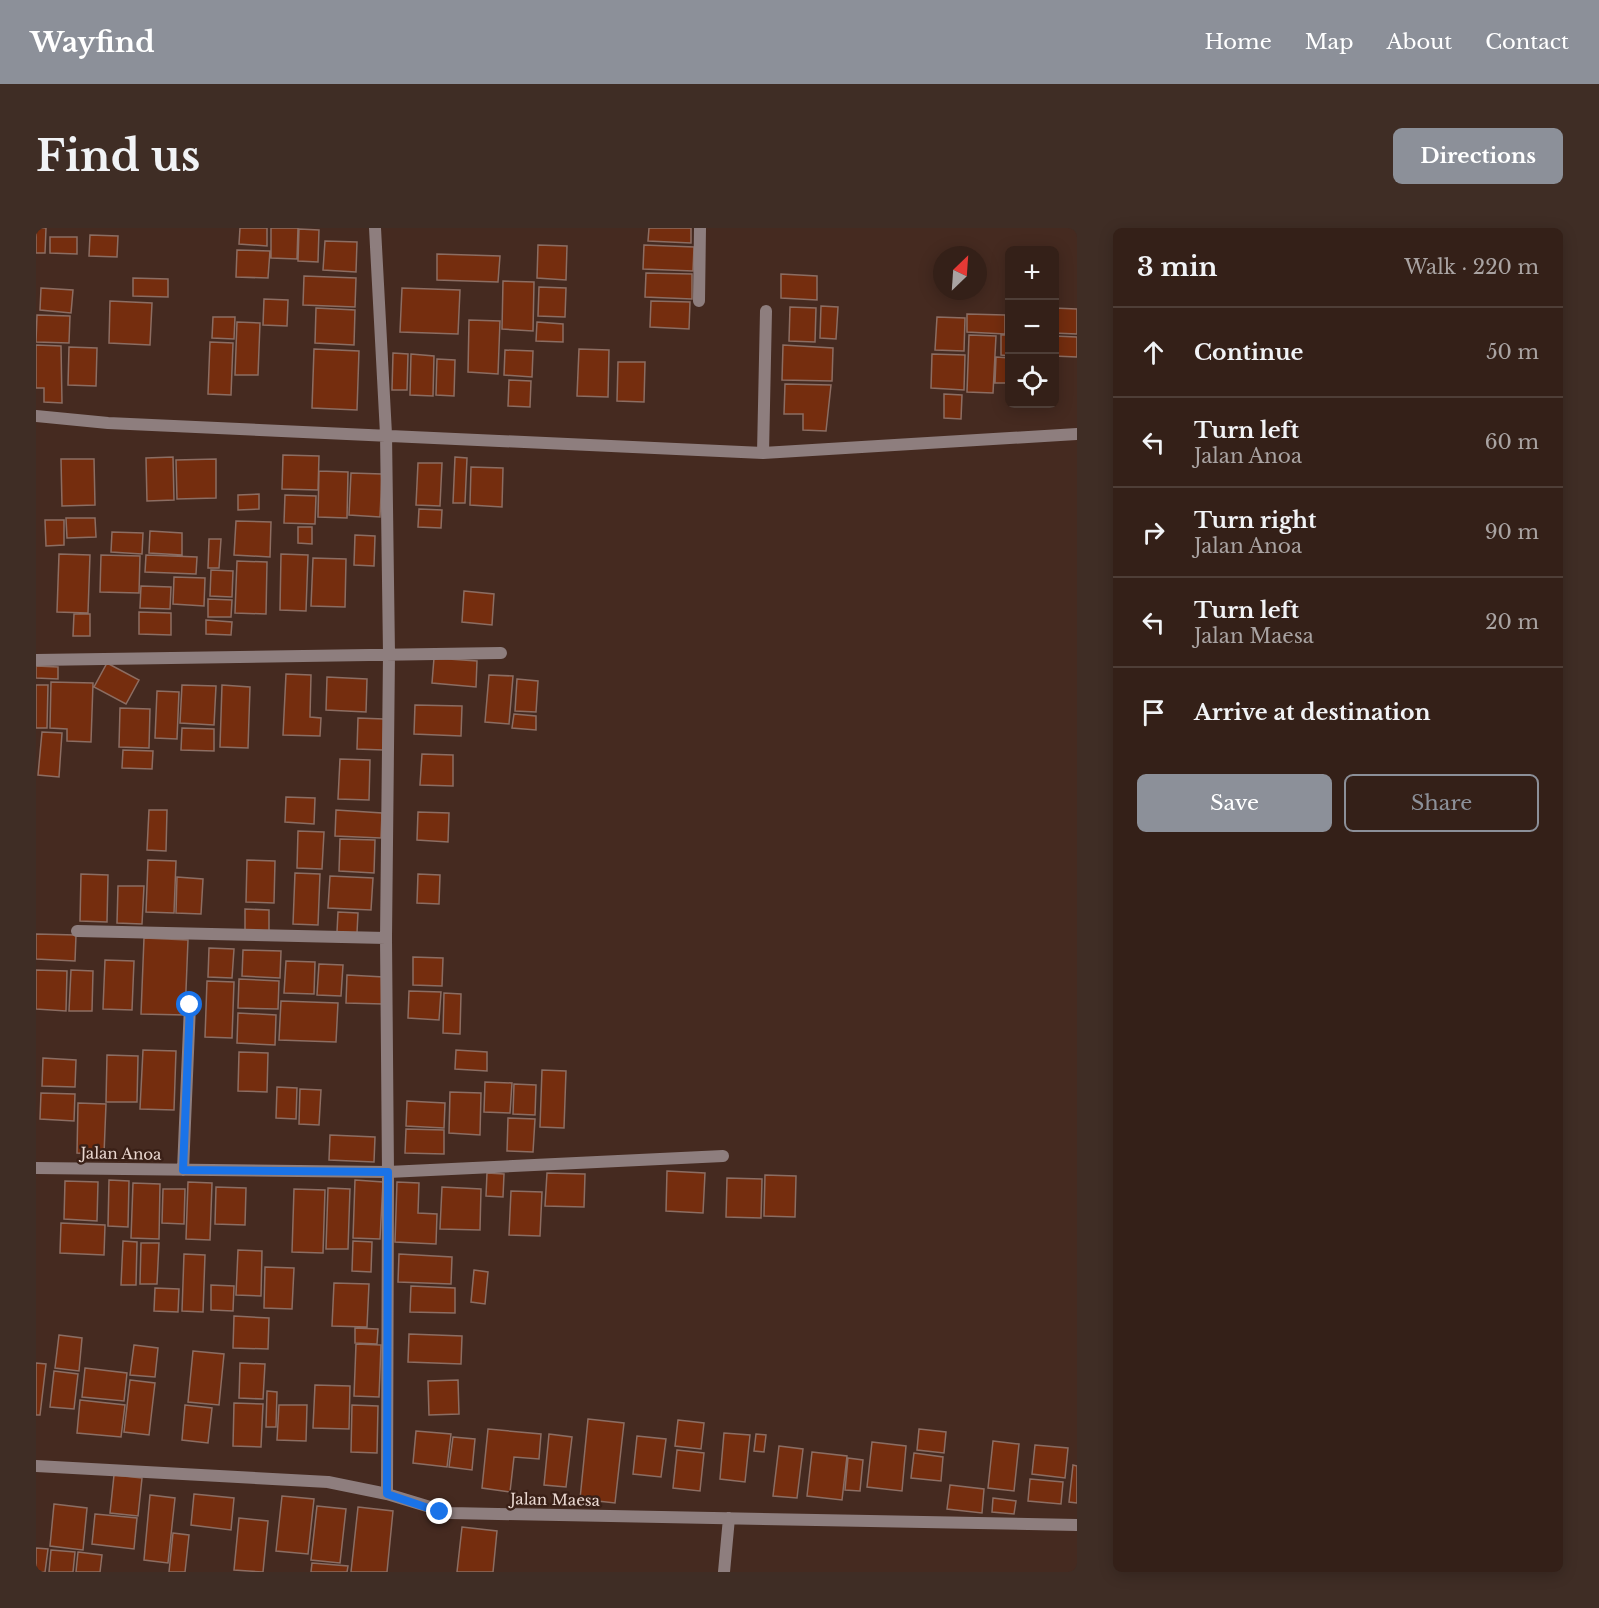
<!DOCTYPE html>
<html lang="en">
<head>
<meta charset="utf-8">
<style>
	:root { --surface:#342018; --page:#3f2d25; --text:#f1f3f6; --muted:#a9a3a2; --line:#4e3e37; --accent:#8c9099 }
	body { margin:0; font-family:"Libre Baskerville",serif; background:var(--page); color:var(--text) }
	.controls { position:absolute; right:18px; top:18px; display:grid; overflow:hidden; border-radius:9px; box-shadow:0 3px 15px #0003 }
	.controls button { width:54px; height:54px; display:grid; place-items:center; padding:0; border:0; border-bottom:2px solid var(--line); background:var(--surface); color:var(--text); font:30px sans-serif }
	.compass { position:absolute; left:897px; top:18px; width:54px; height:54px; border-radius:50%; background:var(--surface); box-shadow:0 3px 15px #0003; rotate:25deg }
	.stop { position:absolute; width:18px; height:18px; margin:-14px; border:4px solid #1a73e8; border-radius:50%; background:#fff }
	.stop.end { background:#1a73e8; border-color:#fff; box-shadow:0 2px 6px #0008 }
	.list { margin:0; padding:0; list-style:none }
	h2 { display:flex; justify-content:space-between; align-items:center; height:78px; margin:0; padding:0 24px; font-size:26px }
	h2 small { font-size:20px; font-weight:400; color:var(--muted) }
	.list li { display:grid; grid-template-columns:39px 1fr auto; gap:18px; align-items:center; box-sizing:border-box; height:90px; padding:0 24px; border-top:2px solid var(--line) }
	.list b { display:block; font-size:22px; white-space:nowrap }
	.list p { margin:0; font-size:20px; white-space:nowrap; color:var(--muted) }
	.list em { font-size:20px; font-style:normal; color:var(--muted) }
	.actions { display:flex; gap:12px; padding:18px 24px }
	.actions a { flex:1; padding:14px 0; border:2px solid var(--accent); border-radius:9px; text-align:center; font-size:21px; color:var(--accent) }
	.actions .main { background:var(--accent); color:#fff }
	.icon { flex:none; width:33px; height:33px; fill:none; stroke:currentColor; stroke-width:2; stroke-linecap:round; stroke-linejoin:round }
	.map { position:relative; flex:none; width:1041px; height:1344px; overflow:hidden; border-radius:9px }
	header { display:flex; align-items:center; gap:36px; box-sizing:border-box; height:84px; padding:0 30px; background:var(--accent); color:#fff }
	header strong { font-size:28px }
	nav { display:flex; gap:33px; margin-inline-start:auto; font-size:21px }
	.intro { display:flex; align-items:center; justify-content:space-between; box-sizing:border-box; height:144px; padding:0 36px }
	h1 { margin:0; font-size:42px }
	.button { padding:15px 27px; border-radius:9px; background:var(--accent); color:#fff; font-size:21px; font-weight:700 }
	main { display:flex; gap:36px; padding:0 36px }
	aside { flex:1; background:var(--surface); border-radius:9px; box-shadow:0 3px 15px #0003 }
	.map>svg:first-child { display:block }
	.building { fill:#752d0e; stroke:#8c6d62; stroke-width:1.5 }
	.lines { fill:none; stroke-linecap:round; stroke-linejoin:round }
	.street { stroke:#8e7e7e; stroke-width:12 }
	.route { stroke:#1a73e8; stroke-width:8 }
	.labels { text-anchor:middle; stroke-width:5; stroke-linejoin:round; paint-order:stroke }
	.street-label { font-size:15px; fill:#ebd9d2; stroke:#3a2017 }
</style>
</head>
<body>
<header>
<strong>Wayfind</strong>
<nav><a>Home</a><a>Map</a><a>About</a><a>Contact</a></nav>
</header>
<div class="intro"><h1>Find us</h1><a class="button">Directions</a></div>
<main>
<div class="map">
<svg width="1041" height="1344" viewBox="0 0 1041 1344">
	<rect width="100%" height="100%" fill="#452a20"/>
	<path class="building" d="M0 0H10L9 25H0Z
		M204 0H231V18L203 16Z
		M235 0H262L261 31 235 30Z
		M613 0H655V15L612 13Z
		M263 1 283 2 282 34 262 33Z
		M54 7 82 8 81 29 53 28Z
		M14 9H41V26L14 25Z
		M289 13 321 14 320 44 287 42Z
		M502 17 531 18 530 52 501 50Z
		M608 17 658 19 657 43 607 41Z
		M201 22 234 23 232 50 200 49Z
		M401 26 464 28 462 54 401 52Z
		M610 45 656 46V71L609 69Z
		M745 46 781 48V72L745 70Z
		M268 48 320 50 319 79 267 77Z
		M97 50 132 51V69L97 68Z
		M467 53 498 54 497 103 466 101Z
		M503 59 530 60 529 89 502 88Z
		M5 60 37 62 35 85 4 82Z
		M366 60 424 62 422 106 364 104Z
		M228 71 252 72 251 98 227 97Z
		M74 73 116 75 114 117 73 115Z
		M615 73 654 74 653 101 614 99Z
		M785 78 802 79 800 111 784 110Z
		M754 79 780 80 779 114 753 113Z
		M280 80 319 82 318 117 279 115Z
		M1018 80 1041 81V106L1018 105Z
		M931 86 969 87V106L931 104Z
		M1 87 34 88 33 115 0 114Z
		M177 89H199L198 111 176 110Z
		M901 89 929 90 928 123 899 122Z
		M433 92 464 93 462 146 432 144Z
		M201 94 224 95 222 147H199Z
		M501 94 527 96V114L500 113Z
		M933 107 960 108 957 165 931 164Z
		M965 107H974V128L965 127Z
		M1018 108 1041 109V129L1018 128Z
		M174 114 197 115 195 167 172 166Z
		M0 117 25 118 26 175 8 174V160H0Z
		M747 117 797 120 796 153 746 152Z
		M33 119 61 120 60 158 32 157Z
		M278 121 323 123 321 182 276 180Z
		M543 121 573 122 572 169 541 168Z
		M469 122 497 123 496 149 468 147Z
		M357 125 372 126 371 162H356Z
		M375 126 398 128 397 168 374 167Z
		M896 126 929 127 928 162 895 160Z
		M960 129 974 130V155H959Z
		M401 131 419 132 418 168 400 167Z
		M582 134H609L608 174 581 173Z
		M473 152 495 153 494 179 472 178Z
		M749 156 795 157 790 203 767 202V186H748Z
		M908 166 926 167 925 191 908 190Z
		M247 227 283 228 282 262 246 261Z
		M137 229 138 272 111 273 110 230Z
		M419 229 431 230 429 275H417Z
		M25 231H58L59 277 26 278Z
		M180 231V270L141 271 140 232Z
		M382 235H406L404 278 380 277Z
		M435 239 467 240 466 279 434 277Z
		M283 243 312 244 311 290 282 289Z
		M315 245 346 246 344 289 313 287Z
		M223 266V281L202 282V267Z
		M249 267 280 268 279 296 248 295Z
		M383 281 406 282 405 300 382 299Z
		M30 290H59L60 309 31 310Z
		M9 292H28V317L10 318Z
		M200 293 235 294 234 329 198 327Z
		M262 299H276V316L262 315Z
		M114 303 146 305V327L113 325Z
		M76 304 107 305 106 326 75 324Z
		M319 307 339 308 338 338 318 337Z
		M173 311H185L183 340H172Z
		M23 326 54 327 52 385 21 384Z
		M245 326 272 327 270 383 244 382Z
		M65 327 104 328 103 365 64 364Z
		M110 327 161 329 160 346 109 344Z
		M277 330 310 331 309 379 275 378Z
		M201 333 231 334 230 386 199 385Z
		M175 342 197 343 196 369 174 368Z
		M138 349 169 350 168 378 137 376Z
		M105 358 135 359 134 381 104 380Z
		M428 363 458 366 456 397 426 394Z
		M172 371 196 372 195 389H172Z
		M103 384 135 385V407L103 406Z
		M38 386H54V408H37Z
		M170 392 196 394 195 407 170 406Z
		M398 430 441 433 440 459 396 455Z
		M71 435 103 452 90 476 58 459Z
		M0 438 22 439V451L0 450Z
		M250 446 275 447 274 489 285 490 284 508 247 507Z
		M453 447 477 448 473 496 449 494Z
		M291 449 331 451 330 484 290 482Z
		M481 451 502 453 500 484 479 483Z
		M15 454 57 455 55 514 31 513V501L14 500Z
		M0 457H12L11 500H0Z
		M146 457 180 458 178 497 144 495Z
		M186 457 214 459 212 520 184 519Z
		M121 463 143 464 141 511 119 510Z
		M379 477 426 478 425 508 378 506Z
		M84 480 114 481 113 520 83 519Z
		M478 486 500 488V502L476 500Z
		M322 490 348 491 347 522 321 521Z
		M146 500 178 501V523L145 522Z
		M6 504 26 505 23 549 2 547Z
		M87 522 117 523 116 541 86 540Z
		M386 526 417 527V558L384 557Z
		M304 531 334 532 333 572 302 571Z
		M250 569 279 570 278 596 249 594Z
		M113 582H131L130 623 111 622Z
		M300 582 346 585 345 610 299 608Z
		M382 584 413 585 412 614 381 612Z
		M262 603 288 604 286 641 261 640Z
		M304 611 339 612 338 645 303 643Z
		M112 632 140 633 138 685 110 684Z
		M211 632 239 633 238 675 210 674Z
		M259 645 284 646 282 697 257 696Z
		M45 646 72 647 71 694 44 693Z
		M382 646 404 647 403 676 381 675Z
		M294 648 337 650 335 682 292 680Z
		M141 649 167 651 165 686 140 685Z
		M82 658H108L106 696 81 695Z
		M209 681 233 682V703L209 702Z
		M302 684 322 685 321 705 301 704Z
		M0 706 40 707 39 733 0 731Z
		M108 710 152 712 149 787 105 786Z
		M173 720 198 721 196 750 172 749Z
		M207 722 245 723 244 750 206 748Z
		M377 729 407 730 406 758 377 757Z
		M69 732 98 733 96 782 67 781Z
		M250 733 279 734 278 766 248 765Z
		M283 736 307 737 305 768 281 767Z
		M0 742 31 743 30 783 0 781Z
		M35 742 57 743 56 783H33Z
		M311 747 348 749 347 776 310 775Z
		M203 751 243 753 242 781 202 780Z
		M171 753 198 754 196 810 169 809Z
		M373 763 405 764 403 792 372 790Z
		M408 765 425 766 424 806 407 805Z
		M245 773 302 775 300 814 243 812Z
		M202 785 240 787 239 817 201 815Z
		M107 822 140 823 138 882 104 881Z
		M420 822 451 824V843L419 841Z
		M203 824 232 825 231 864 202 863Z
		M71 827 102 828 101 874H70Z
		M7 830 40 832 39 859 6 858Z
		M506 842 530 843 528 900 504 899Z
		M449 854 476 855 474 885 448 884Z
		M478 856 500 857 499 887 477 886Z
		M241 859 261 860 260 891 240 890Z
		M264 861 285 862 283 897 263 896Z
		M414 864 445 865 444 907 413 905Z
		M5 865 39 866 38 893 4 891Z
		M371 873 409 875 408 900 370 898Z
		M42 875 70 876 68 926 41 925Z
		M472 890 499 891 497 924 471 923Z
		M370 901 408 902V926L369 925Z
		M294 907 339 909 338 934 293 932Z
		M631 943 669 945 667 985 630 983Z
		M451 945 468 946 467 969 450 968Z
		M511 945 549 946 548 979 509 978Z
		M729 947 760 948 759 989 728 988Z
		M691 950 726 951 725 990 690 989Z
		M73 952 93 953 92 999 72 998Z
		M319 952 347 954 344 1011 317 1010Z
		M29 953 62 954 61 993 28 991Z
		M152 954 176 955 174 1012 150 1011Z
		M361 954 383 955 382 985 401 986 400 1016 359 1014Z
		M97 955 124 956 123 1011 95 1010Z
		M180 959 210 960 209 997 179 996Z
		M406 959 445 961 444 1002 404 1001Z
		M292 960 314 961 312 1021H290Z
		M127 961H149L148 996 126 995Z
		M258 961 289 962 287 1025 256 1024Z
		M475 963 506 964 504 1008 473 1007Z
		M25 995 69 997 68 1027 24 1025Z
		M87 1013 101 1014 100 1057H85Z
		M317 1013 336 1014 335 1044 316 1043Z
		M105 1015H123L121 1056H104Z
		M202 1022 226 1023 225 1068 200 1067Z
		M148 1026 169 1027 167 1084 146 1083Z
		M363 1026 416 1029 415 1056 362 1054Z
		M229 1039 258 1040 256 1081 228 1080Z
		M438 1042 452 1044 449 1076 435 1074Z
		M298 1055 333 1056 331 1099 296 1098Z
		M175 1057 198 1058 197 1083 175 1082Z
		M375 1058 419 1060V1085L374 1084Z
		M119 1060 143 1061 142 1084 118 1083Z
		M198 1088 233 1090 232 1121 197 1120Z
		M319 1100 342 1101 341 1116 319 1115Z
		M373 1106 426 1108 425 1136 372 1134Z
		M23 1107 46 1110 43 1143 19 1140Z
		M320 1116 345 1117 343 1169 318 1168Z
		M98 1117 122 1120 119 1149 94 1147Z
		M157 1123 188 1126 183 1177 152 1174Z
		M0 1135 10 1136 4 1187H0Z
		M204 1135 229 1136 227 1171 203 1170Z
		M49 1140 91 1145 88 1173 46 1169Z
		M18 1143 42 1146 38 1181 14 1179Z
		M94 1152 119 1155 113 1207 88 1204Z
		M422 1152 423 1186 393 1187 392 1153Z
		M279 1157 314 1158 313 1201 277 1200Z
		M231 1163 241 1164 240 1199H230Z
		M44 1172 89 1177 85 1209 41 1205Z
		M198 1175 227 1176 225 1219 197 1218Z
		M149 1177 176 1180 172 1215 146 1212Z
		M243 1177H271L270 1213 241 1212Z
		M316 1177 342 1178 341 1225 315 1224Z
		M552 1191 588 1195 579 1275 544 1271Z
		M642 1192 668 1195 665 1221 639 1218Z
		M452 1201 505 1206 503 1231 478 1229 474 1264 446 1260Z
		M883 1201 910 1204 908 1225 881 1222Z
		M380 1203 415 1206 411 1239 377 1235Z
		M688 1205 714 1207 709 1254 684 1251Z
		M513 1206 536 1209 530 1259 508 1257Z
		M720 1206 730 1207 728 1224 718 1223Z
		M601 1208 630 1211 625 1249 597 1246Z
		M417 1209 439 1211 436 1242 413 1239Z
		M957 1213 983 1216 978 1263 952 1260Z
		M836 1214 870 1218 866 1263 831 1259Z
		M999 1217 1032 1220 1029 1250 996 1246Z
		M743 1218 767 1221 761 1270 737 1268Z
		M641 1222 668 1225 664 1263 637 1260Z
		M776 1224 811 1228 806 1272 771 1268Z
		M878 1225 907 1229 905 1253 875 1250Z
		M812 1230 827 1232 824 1263 809 1262Z
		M1037 1237 1041 1238V1275L1033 1274Z
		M78 1247 106 1250 102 1288 74 1285Z
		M994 1251 1027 1254 1025 1276 992 1273Z
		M914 1257 948 1261 946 1285 911 1281Z
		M158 1266 198 1270 195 1302 155 1297Z
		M114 1267 139 1270 132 1335 108 1332Z
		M246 1268 278 1271 272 1326 240 1323Z
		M957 1270 980 1273 978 1286 956 1284Z
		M18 1276 51 1280 47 1322 14 1318Z
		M281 1278 310 1281 304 1335 275 1332Z
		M322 1279 357 1283 351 1344H315Z
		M59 1286 101 1290 98 1321 56 1316Z
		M203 1290 232 1293 227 1344 198 1342Z
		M426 1299 461 1303 457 1344H421Z
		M137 1305 153 1307 149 1344H133Z
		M0 1320 12 1321 9 1344H0Z
		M15 1322 39 1324 37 1344H13Z
		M42 1324 66 1327 64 1344H40Z
		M276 1335 312 1338 311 1344H275Z"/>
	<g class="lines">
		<path class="street" d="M339 0 350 206 353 426 350 710 352 944 687 928
			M663 73 664 0
			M0 188 72 195 727 225 1041 206
			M727 225 730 83
			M0 432 465 425
			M41 703 350 710
			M0 940 352 944 351 1266
			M147 942 154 777
			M0 1238 292 1254 351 1266 414 1285 1041 1297
			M688 1344 693 1290"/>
	</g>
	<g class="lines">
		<path class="route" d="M154 777 147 942 352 944 351 1266 404 1284"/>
	</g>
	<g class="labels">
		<g class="street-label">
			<text transform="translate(85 926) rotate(1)" y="5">Jalan Anoa</text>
			<text transform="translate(519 1272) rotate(1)" y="5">Jalan Maesa</text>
		</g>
	</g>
</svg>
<div class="controls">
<button>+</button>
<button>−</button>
<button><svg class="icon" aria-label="locate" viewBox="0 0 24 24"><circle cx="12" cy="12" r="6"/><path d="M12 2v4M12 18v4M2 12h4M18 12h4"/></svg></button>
</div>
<svg class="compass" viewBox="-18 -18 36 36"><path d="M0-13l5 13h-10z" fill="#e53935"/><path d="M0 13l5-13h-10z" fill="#a9a3a2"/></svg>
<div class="stop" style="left:154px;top:777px"></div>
<div class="stop end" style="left:404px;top:1284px"></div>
</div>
<aside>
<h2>3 min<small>Walk · 220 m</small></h2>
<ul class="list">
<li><svg class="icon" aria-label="ahead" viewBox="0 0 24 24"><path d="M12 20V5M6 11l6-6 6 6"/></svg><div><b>Continue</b></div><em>50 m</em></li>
<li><svg class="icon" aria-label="left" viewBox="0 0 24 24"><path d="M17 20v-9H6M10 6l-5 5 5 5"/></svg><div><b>Turn left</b><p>Jalan Anoa</p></div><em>60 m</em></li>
<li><svg class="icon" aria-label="right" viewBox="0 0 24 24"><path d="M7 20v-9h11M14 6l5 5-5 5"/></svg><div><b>Turn right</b><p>Jalan Anoa</p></div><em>90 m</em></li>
<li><svg class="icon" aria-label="left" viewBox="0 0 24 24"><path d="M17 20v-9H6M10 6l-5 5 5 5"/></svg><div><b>Turn left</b><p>Jalan Maesa</p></div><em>20 m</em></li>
<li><svg class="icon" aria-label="arrive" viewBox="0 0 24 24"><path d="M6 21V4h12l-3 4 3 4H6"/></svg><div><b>Arrive at destination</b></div></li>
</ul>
<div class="actions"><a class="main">Save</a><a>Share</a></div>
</aside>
</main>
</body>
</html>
